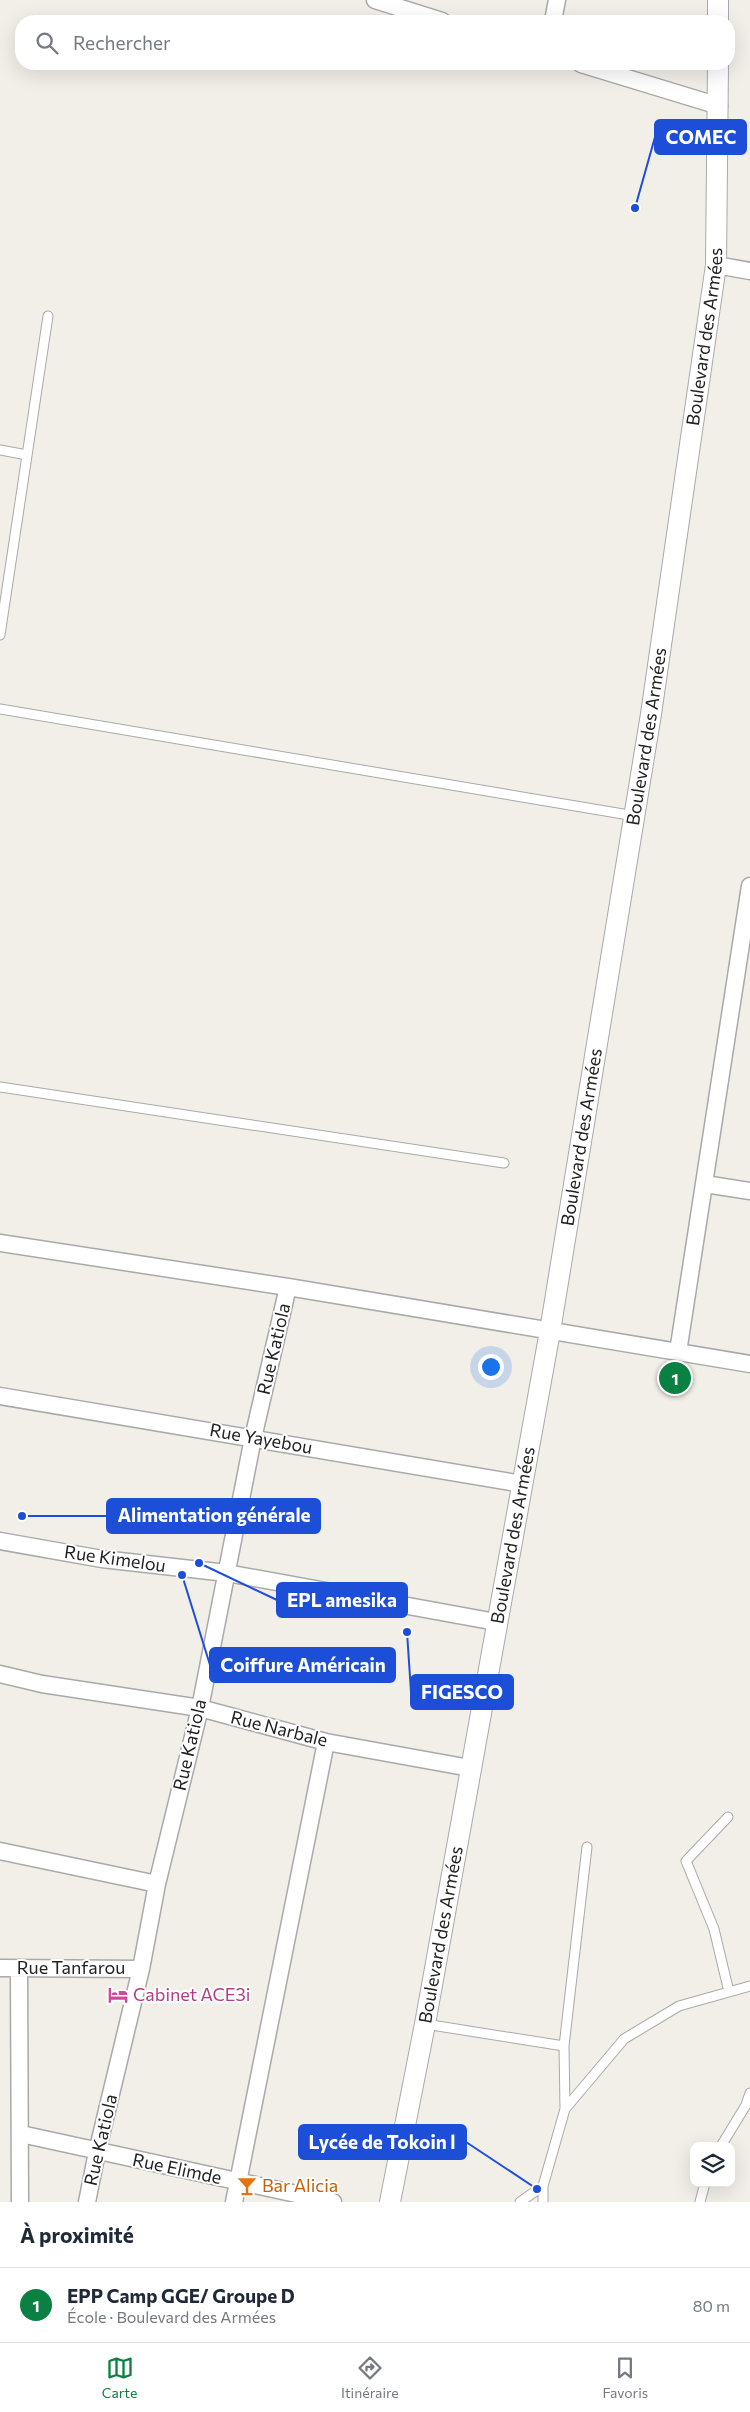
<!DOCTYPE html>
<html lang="fr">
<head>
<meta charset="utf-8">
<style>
	:root { --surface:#fff; --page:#f6f6f7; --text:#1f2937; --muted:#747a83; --line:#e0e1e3; --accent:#0b8043 }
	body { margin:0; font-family:Commissioner,sans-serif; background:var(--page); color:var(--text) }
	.controls { position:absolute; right:15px; bottom:15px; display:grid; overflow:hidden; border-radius:10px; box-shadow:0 5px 20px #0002 }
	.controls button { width:45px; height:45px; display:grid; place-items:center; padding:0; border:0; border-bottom:1px solid var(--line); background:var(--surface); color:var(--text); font:25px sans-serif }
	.you { position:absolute; left:490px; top:1366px; width:18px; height:18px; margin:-12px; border:4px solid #fff; border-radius:50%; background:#1a73e8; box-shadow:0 0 0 8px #1a73e833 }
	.badge { display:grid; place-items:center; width:32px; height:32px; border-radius:50%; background:var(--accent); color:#fff; font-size:16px; font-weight:700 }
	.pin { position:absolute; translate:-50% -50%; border:2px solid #fff; box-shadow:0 1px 5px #0006 }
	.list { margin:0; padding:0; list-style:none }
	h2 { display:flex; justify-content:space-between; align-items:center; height:65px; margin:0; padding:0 20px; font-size:21px }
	h2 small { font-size:16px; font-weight:400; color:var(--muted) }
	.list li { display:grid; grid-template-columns:32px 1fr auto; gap:15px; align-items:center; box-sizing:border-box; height:75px; padding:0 20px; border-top:1px solid var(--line) }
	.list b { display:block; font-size:19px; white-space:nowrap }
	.list p { margin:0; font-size:16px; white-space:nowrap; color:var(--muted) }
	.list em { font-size:16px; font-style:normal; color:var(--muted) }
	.icon { flex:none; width:28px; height:28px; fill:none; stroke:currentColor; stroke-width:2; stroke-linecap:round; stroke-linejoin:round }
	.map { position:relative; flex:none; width:750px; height:2202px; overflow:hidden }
	.search { position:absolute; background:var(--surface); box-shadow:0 5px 20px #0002; left:15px; right:15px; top:15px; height:55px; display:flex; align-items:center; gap:12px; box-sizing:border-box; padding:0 18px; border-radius:20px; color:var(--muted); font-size:19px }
	.sheet { height:140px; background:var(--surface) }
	nav { display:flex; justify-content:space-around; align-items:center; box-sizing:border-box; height:70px; border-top:1px solid var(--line); background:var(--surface); font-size:14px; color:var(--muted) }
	nav a { display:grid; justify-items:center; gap:2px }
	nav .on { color:var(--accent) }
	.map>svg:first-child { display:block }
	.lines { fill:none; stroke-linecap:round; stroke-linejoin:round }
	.service-casing { stroke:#a9a9a9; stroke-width:11 }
	.minor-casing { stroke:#a9a9a9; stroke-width:19 }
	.tertiary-casing { stroke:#a9a9a9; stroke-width:22 }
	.service { stroke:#fff; stroke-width:9 }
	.minor { stroke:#fff; stroke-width:16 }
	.tertiary { stroke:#fff; stroke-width:20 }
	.labels { text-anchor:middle; stroke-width:4; stroke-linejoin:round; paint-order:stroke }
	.street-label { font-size:18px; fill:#222; stroke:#fff }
	.hotel-label { font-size:18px; fill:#b23c85; stroke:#fff; text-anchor:start }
	.food-label { font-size:18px; fill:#c56008; stroke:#fff; text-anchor:start }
	.leader { fill:none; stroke:#1d4ed8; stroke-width:2 }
	.callout-dot { fill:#1d4ed8; stroke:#fff; stroke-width:2 }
	.callout { fill:#1d4ed8; stroke:#1d4ed8; stroke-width:2 }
	.callout-label { font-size:19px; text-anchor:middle; font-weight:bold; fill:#fff }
</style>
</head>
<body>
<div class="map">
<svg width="750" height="2202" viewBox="0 0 750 2202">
	<rect width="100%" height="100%" fill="#f2efe9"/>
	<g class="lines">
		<defs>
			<path id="service" d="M0 450 27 455
				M0 635 48 316
				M0 709 635 816
				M0 1087 504 1163
				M728 1817 686 1861 714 1929 729 1992
				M425 2024 564 2046
				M565 2109 564 2046 587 1847
				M721 2146 746 2105 750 2093
				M520 2202 543 2186
				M543 2202V2186L565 2109 624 2039 679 2006 750 1986
				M700 2202 705 2183"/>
			<path id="minor" d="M375 0 442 21
				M553 21 557 0
				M581 64 719 106
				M716 265 750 271
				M705 1184 750 1191
				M0 1243 288 1287 750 1364
				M678 1352 750 886
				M0 1396 522 1484
				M0 1541 102 1559 227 1573 496 1622
				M0 1674 42 1684 200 1708 326 1742 470 1768
				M0 1851 157 1884
				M0 1968 141 1969
				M19 1968 20 2202
				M21 2134 333 2202
				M87 2202 97 2152 141 1969 157 1884 200 1708 253 1438 288 1287
				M234 2202 326 1742"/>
			<g id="tertiary">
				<path d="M718 0V21"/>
				<path id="s1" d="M390 2202 425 2024 550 1331 651 714 716 265 718 64"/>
			</g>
		</defs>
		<use href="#service" class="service-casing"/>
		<use href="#minor" class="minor-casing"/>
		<use href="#tertiary" class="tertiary-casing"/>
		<use href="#service" class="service"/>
		<use href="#minor" class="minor"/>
		<use href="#tertiary" class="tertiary"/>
	</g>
	<defs>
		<symbol id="hotel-bare" viewBox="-9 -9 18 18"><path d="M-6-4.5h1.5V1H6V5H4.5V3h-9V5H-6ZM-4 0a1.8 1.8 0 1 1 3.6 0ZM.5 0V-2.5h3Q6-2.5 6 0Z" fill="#d1479c" stroke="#fff" stroke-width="2.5" paint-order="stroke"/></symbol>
		<symbol id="bar-bare" viewBox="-9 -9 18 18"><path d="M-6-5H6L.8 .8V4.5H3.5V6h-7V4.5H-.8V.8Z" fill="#e8710a" stroke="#fff" stroke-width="2.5" paint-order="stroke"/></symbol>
	</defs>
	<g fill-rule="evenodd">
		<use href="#hotel-bare" x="104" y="1981" width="28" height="28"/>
		<use href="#bar-bare" x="233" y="2172" width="28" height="28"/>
	</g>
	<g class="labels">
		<g class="street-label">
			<text dy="6" stroke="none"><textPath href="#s1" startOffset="1892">Boulevard des Armées</textPath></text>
			<text dy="6" stroke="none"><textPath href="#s1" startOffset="1488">Boulevard des Armées</textPath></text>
			<text dy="6" stroke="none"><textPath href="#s1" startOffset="1082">Boulevard des Armées</textPath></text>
			<text transform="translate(274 1349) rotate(-77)" y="6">Rue Katiola</text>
			<text transform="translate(261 1439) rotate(10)" y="6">Rue Yayebou</text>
			<text dy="6" stroke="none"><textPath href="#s1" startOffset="678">Boulevard des Armées</textPath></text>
			<text transform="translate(115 1559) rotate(8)" y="6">Rue Kimelou</text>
			<text transform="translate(279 1729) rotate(14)" y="6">Rue Narbale</text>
			<text transform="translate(190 1745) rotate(-77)" y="6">Rue Katiola</text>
			<text dy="6" stroke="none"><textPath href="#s1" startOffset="272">Boulevard des Armées</textPath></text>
			<text x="71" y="1974">Rue Tanfarou</text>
			<text transform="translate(101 2140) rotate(-77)" y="6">Rue Katiola</text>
			<text transform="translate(177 2169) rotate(12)" y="6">Rue Elimde</text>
		</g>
		<g class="hotel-label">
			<text x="133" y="2001">Cabinet ACE3i</text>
		</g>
		<g class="food-label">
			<text x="262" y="2192">Bar Alicia</text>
		</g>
	</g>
	<path class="leader" d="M635 208L655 137M22 1516L107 1516M199 1563L277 1600M182 1575L210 1665M407 1632L411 1692M537 2189L466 2142"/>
	<g class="callout-dot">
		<circle cx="635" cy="208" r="5"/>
		<circle cx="22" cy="1516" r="5"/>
		<circle cx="199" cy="1563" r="5"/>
		<circle cx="182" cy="1575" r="5"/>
		<circle cx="407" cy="1632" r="5"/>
		<circle cx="537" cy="2189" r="5"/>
	</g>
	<g class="callout">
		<rect x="655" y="120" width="91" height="34" rx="5"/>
		<rect x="107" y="1499" width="213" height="34" rx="5"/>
		<rect x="277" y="1583" width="130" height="34" rx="5"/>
		<rect x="210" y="1648" width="185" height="34" rx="5"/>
		<rect x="411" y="1675" width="102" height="34" rx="5"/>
		<rect x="299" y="2125" width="167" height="34" rx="5"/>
	</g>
	<g class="callout-label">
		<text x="701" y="144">COMEC</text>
		<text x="214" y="1522">Alimentation générale</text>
		<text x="342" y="1607">EPL amesika</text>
		<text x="303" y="1672">Coiffure Américain</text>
		<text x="462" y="1699">FIGESCO</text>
		<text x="382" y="2149">Lycée de Tokoin l</text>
	</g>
</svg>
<div class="controls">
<button><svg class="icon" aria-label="layers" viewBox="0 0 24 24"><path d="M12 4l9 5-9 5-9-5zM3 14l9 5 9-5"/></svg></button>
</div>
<div class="you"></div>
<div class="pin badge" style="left:675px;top:1378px">1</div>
<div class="search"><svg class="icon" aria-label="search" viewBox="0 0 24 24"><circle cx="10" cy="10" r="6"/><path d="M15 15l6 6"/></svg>Rechercher</div>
</div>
<section class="sheet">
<h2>À proximité<small></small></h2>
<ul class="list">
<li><span class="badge">1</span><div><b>EPP Camp GGE/ Groupe D</b><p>École · Boulevard des Armées</p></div><em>80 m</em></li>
</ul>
</section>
<nav>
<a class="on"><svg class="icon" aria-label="map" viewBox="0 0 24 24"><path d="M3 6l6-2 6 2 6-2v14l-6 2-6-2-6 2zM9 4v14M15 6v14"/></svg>Carte</a>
<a><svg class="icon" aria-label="directions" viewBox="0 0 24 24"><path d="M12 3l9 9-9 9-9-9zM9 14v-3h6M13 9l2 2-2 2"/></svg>Itinéraire</a>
<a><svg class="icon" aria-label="saved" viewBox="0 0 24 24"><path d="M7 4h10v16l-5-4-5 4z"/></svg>Favoris</a>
</nav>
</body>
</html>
